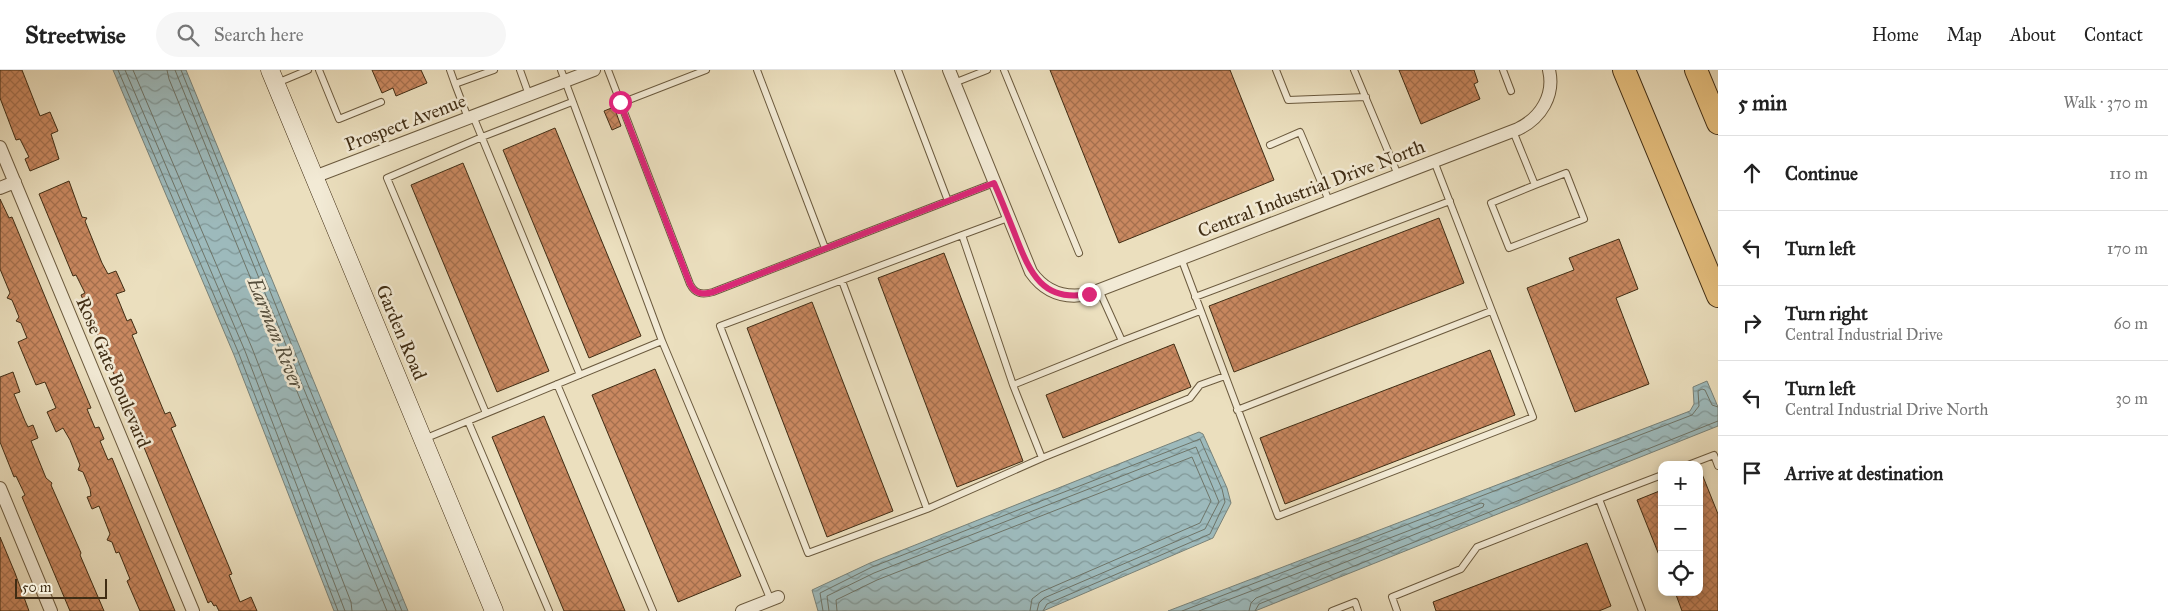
<!DOCTYPE html>
<html lang="en">
<head>
<meta charset="utf-8">
<style>
	:root { --surface:#fff; --page:#f6f6f6; --text:#222; --muted:#767676; --line:#e0e0e0 }
	body { margin:0; font-family:"IM FELL Great Primer",serif; background:var(--page); color:var(--text) }
	.controls { position:absolute; right:15px; bottom:15px; display:grid; overflow:hidden; border-radius:10px; box-shadow:0 2px 8px #0003 }
	.controls button { width:45px; height:45px; display:grid; place-items:center; padding:0; border:0; border-bottom:1px solid var(--line); background:var(--surface); color:var(--text); font:25px sans-serif }
	.scale { position:absolute; left:15px; bottom:12px; width:92px; box-sizing:border-box; padding-left:5px; border:2px solid #402d14; border-top:0; font-size:14px; line-height:18px; white-space:nowrap; color:#402d14; -webkit-text-stroke:4px #f2ead5; paint-order:stroke }
	.stop { position:absolute; width:15px; height:15px; margin:-11px; border:4px solid #db2777; border-radius:50%; background:#fff }
	.stop.end { background:#db2777; border-color:#fff; box-shadow:0 1px 5px #0008 }
	.list { margin:0; padding:0; list-style:none }
	h2 { display:flex; justify-content:space-between; align-items:center; height:65px; margin:0; padding:0 20px; font-size:21px }
	h2 small { font-size:16px; font-weight:400; color:var(--muted) }
	.list li { display:grid; grid-template-columns:32px 1fr auto; gap:15px; align-items:center; box-sizing:border-box; height:75px; padding:0 20px; border-top:1px solid var(--line) }
	.list b { display:block; font-size:19px; white-space:nowrap }
	.list p { margin:0; font-size:16px; white-space:nowrap; color:var(--muted) }
	.list em { font-size:16px; font-style:normal; color:var(--muted) }
	.icon { flex:none; width:28px; height:28px; fill:none; stroke:currentColor; stroke-width:2; stroke-linecap:round; stroke-linejoin:round }
	.map { position:relative; flex:none; width:1718px; height:541px; overflow:hidden }
	header { display:flex; align-items:center; gap:30px; box-sizing:border-box; height:70px; padding:0 25px; background:var(--surface); border-bottom:1px solid var(--line) }
	header strong { font-size:24px }
	nav { display:flex; gap:28px; margin-inline-start:auto; font-size:18px }
	.search { width:350px; height:45px; background:var(--page); display:flex; align-items:center; gap:12px; box-sizing:border-box; padding:0 18px; border-radius:28px; color:var(--muted); font-size:19px }
	main { display:flex }
	aside { flex:1; background:var(--surface) }
	.map>svg:first-child { display:block }
	.water { fill:url(#water-waves); stroke:#788279 }
	.lines { fill:none; stroke-linecap:round; stroke-linejoin:round }
	.shore { stroke:#6e7468; stroke-width:1 }
	.building { fill:url(#building-cross-hatch); stroke:#402d14 }
	.lane-casing { stroke:#6b5a3e; stroke-width:8 }
	.street-casing { stroke:#6b5a3e; stroke-width:14 }
	.secondary-casing { stroke:#402d14; stroke-width:19 }
	.highway-casing { stroke:#402d14; stroke-width:24 }
	.lane { stroke:#f2ead5; stroke-width:6 }
	.street { stroke:#f2ead5; stroke-width:12 }
	.secondary { stroke:#f2ead5; stroke-width:18 }
	.highway { stroke:#e6c07f; stroke-width:22 }
	.route { stroke:#db2777; stroke-width:6 }
	.labels { text-anchor:middle; stroke-width:5; stroke-linejoin:round; paint-order:stroke }
	.street-label { font-size:19px; fill:#402d14; stroke:#f2ead5 }
	.water-label { font-size:20px; font-style:italic; fill:#57503e; stroke:#f2ead5 }
</style>
</head>
<body>
<header>
<strong>Streetwise</strong>
<div class="search"><svg class="icon" aria-label="search" viewBox="0 0 24 24"><circle cx="10" cy="10" r="6"/><path d="M15 15l6 6"/></svg>Search here</div>
<nav><a>Home</a><a>Map</a><a>About</a><a>Contact</a></nav>
</header>
<main>
<div class="map">
<svg width="1718" height="541" viewBox="0 0 1718 541">
	<defs>
		<pattern id="water-waves" width="16" height="10" patternUnits="userSpaceOnUse" patternTransform="scale(1.25)"><rect width="16" height="10" fill="#9dbabc"/><path d="M0 5q4-4 8 0t8 0" fill="none" stroke="#819898"/></pattern>
		<pattern id="building-cross-hatch" width="8" height="8" patternUnits="userSpaceOnUse" patternTransform="scale(1.25)"><rect width="8" height="8" fill="#c98860"/><path d="M0 0l8 8M0 8l8-8" fill="none" stroke="#a5704e"/></pattern>
	</defs>
	<rect width="100%" height="100%" fill="#ebdfbe"/>
	<filter id="stains"><feTurbulence type="fractalNoise" baseFrequency=".004" numOctaves="4"/><feColorMatrix values="0 0 0 0 .2 0 0 0 0 .09 0 0 0 0 .02 0 0 0 .5 -.17"/></filter>
	<radialGradient id="worn" r=".72"><stop offset=".6" stop-color="#630" stop-opacity="0"/><stop offset="1" stop-color="#630" stop-opacity=".3"/></radialGradient>
	<path class="water" d="M113 0H186L408 541H334L234 285Z
		M1707 311 1718 337V356L1255 541H1168L1690 341 1694 334 1693 317Z
		M1199 362 1203 364 1227 418 1231 433 1213 468 1043 541H818L812 520 870 493Z"/>
	<g class="lines">
		<path class="shore" d="M118 0 239 284 338 541
			M125 0 245 281 345 541
			M133 0 252 278 351 532 352 541
			M167 0 169 9 387 541
			M175 0 298 305 396 541
			M181 0 303 303 402 541
			M823 541 820 523 872 497 1200 369 1222 419 1225 432 1210 464 1047 534 1043 541
			M829 541 827 526 874 503 1196 377 1219 432 1205 459 1044 528 1039 533 1037 541
			M837 541 836 530 877 510 1192 387 1211 431 1200 453 1041 522 1032 529 1030 541
			M1182 541 1692 345 1699 336 1698 321 1702 319 1705 320 1712 335 1718 337
			M1199 541 1481 433 1484 434 1483 437 1256 528 1251 533 1249 541
			M1255 541 1259 534 1718 351"/>
	</g>
	<path class="building" d="M0 0H22L40 46 50 42 58 61 51 64 59 89 30 101 25 89 29 87 20 69 16 70 0 28Z
		M372 0H421L427 13 396 26 393 18 382 23Z
		M1050 0H1230L1274 110 1119 173Z
		M1399 0H1474L1478 12 1474 14 1480 29 1421 54Z
		M614 37 621 56 612 60 604 41Z
		M555 58 641 266 589 288 503 80Z
		M463 93 549 301 497 322 411 115Z
		M69 111 82 147 87 148 85 151 102 193 108 204 116 201 125 221 116 224 127 251 131 249 137 263 132 265 165 344 170 342 176 356 171 358 232 504 229 505 240 532 251 527 257 541H219L216 535 214 536 211 531 208 533 90 246 81 225 85 223 76 205 73 206 39 124Z
		M0 129 9 148 12 147 17 159 91 338 87 339 95 358 99 357 104 369 100 371 108 390 112 388 175 541H140L127 511 130 509 119 482 116 483 112 472 107 470 110 464 99 436 92 439 87 427 91 426 90 419 83 402 78 400 80 395 70 370 63 358 56 362 47 342 56 338 45 312 36 315 18 272 27 268 21 253 16 251 19 247 12 230 7 228 10 223 0 199Z
		M1439 148 1464 213 1234 302 1209 236Z
		M1619 169 1638 219 1616 228 1649 314 1575 342 1527 218 1574 200 1569 188Z
		M944 183 1023 391 957 417 878 208Z
		M812 232 893 441 827 467 747 258Z
		M1174 274 1191 317 1063 368 1046 325Z
		M1490 280 1515 345 1285 434 1260 368Z
		M655 299 741 506 678 532 592 325Z
		M13 302 20 322 14 324 25 351 28 357 33 355 38 368 31 371 46 408 52 413 51 415 81 483 80 485 104 541H70L22 427 25 425 16 406 14 407 0 372V307Z
		M544 346 625 541H564L492 367Z
		M1700 399 1718 444V541H1682L1675 522H1699Z
		M1662 420V490H1661L1637 430Z
		M0 467 15 503 29 541H0Z
		M1587 473 1611 536 1599 541H1436L1433 532Z"/>
	<g class="lines">
		<defs>
			<path id="lane" d="M319 0 339 49 381 32
				M450 0 455 14
				M520 0 529 25
				M608 0 690 214C695 224 702 225 713 222L994 113
				M757 0 825 178
				M898 0 948 131
				M1004 0 1079 183
				M1276 0 1288 30 1366 27
				M1354 0 1398 105
				M1503 0 1511 21
				M277 13 308 0
				M954 13 987 0
				M621 33 706 0
				M473 46 580 305
				M468 48 455 14 494 0
				M1513 61 1535 115 1566 103 1584 149 1509 178 1491 133 1535 115
				M1270 75 1300 62 1329 131
				M1008 148 962 165 1013 315
				M962 165 720 256 808 483 927 439 1042 388 1190 328 1200 315 1225 306
				M1181 188 1278 446 1533 347 1434 91
				M842 211 927 439
				M1099 220 1122 271 1200 241
				M1195 227 1450 131
				M662 271 769 526 767 531
				M557 314 653 541
				M1237 340 1491 241
				M486 343 387 108 482 67 572 32
				M468 351 549 541
				M424 369 662 271 561 0
				M1042 388 1013 315 1122 271
				M1688 395 1714 385 1718 396
				M1332 541 1355 532 1358 541
				M1397 541 1392 527 1461 499 1477 477 1599 429
				M1642 541 1599 429 1662 405"/>
			<path id="street" d="M949 0 1031 202C1045 222 1065 229 1089 224L1518 59C1541 48 1555 25 1549 0
				M0 77 193 541
				M314 107 594 0
				M0 118 15 112
				M0 418 51 541
				M742 541 778 527"/>
			<path id="secondary" d="M270 0 494 541"/>
			<path id="highway" d="M1624 0 1718 226
				M1696 0 1718 53"/>
		</defs>
		<use href="#lane" class="lane-casing"/>
		<use href="#street" class="street-casing"/>
		<use href="#secondary" class="secondary-casing"/>
		<use href="#highway" class="highway-casing"/>
		<use href="#lane" class="lane"/>
		<use href="#street" class="street"/>
		<use href="#secondary" class="secondary"/>
		<use href="#highway" class="highway"/>
	</g>
	<g class="lines">
		<path class="route" d="M620 32 690 214C695 224 702 225 713 222L994 113C1002 131 1009 149 1016 167 1030 203 1043 233 1089 224"/>
	</g>
	<g class="labels">
		<g class="street-label">
			<text transform="translate(405 52) rotate(-21)" y="7">Prospect Avenue</text>
			<text transform="translate(1311 118) rotate(-21)" y="7">Central Industrial Drive North</text>
			<text transform="translate(402 262) rotate(67)" y="7">Garden Road</text>
			<text transform="translate(114 302) rotate(67)" y="7">Rose Gate Boulevard</text>
		</g>
		<g class="water-label">
			<text transform="translate(276 263) rotate(68)" y="7">Earman River</text>
		</g>
	</g>
	<rect width="100%" height="100%" filter="url(#stains)"/>
	<rect width="100%" height="100%" fill="url(#worn)"/>
</svg>
<div class="controls">
<button>+</button>
<button>−</button>
<button><svg class="icon" aria-label="locate" viewBox="0 0 24 24"><circle cx="12" cy="12" r="6"/><path d="M12 2v4M12 18v4M2 12h4M18 12h4"/></svg></button>
</div>
<div class="scale">50 m</div>
<div class="stop" style="left:620px;top:32px"></div>
<div class="stop end" style="left:1089px;top:224px"></div>
</div>
<aside>
<h2>5 min<small>Walk · 370 m</small></h2>
<ul class="list">
<li><svg class="icon" aria-label="ahead" viewBox="0 0 24 24"><path d="M12 20V5M6 11l6-6 6 6"/></svg><div><b>Continue</b></div><em>110 m</em></li>
<li><svg class="icon" aria-label="left" viewBox="0 0 24 24"><path d="M17 20v-9H6M10 6l-5 5 5 5"/></svg><div><b>Turn left</b></div><em>170 m</em></li>
<li><svg class="icon" aria-label="right" viewBox="0 0 24 24"><path d="M7 20v-9h11M14 6l5 5-5 5"/></svg><div><b>Turn right</b><p>Central Industrial Drive</p></div><em>60 m</em></li>
<li><svg class="icon" aria-label="left" viewBox="0 0 24 24"><path d="M17 20v-9H6M10 6l-5 5 5 5"/></svg><div><b>Turn left</b><p>Central Industrial Drive North</p></div><em>30 m</em></li>
<li><svg class="icon" aria-label="arrive" viewBox="0 0 24 24"><path d="M6 21V4h12l-3 4 3 4H6"/></svg><div><b>Arrive at destination</b></div></li>
</ul>
</aside>
</main>
</body>
</html>
